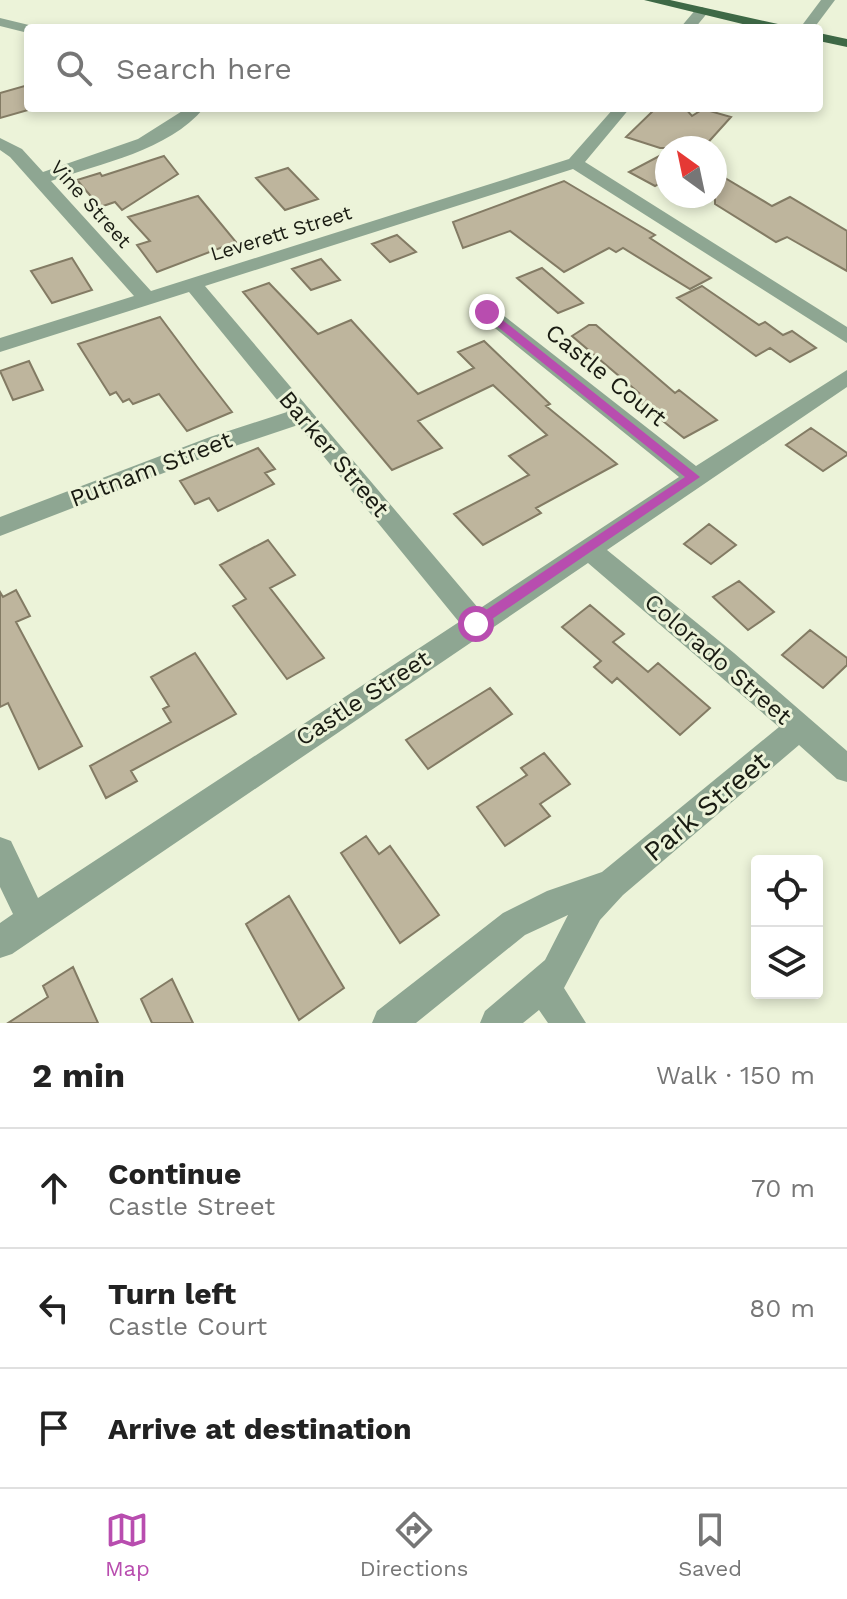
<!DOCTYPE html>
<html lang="en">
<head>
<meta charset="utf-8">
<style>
	:root { --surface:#fff; --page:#f2f2f2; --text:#222; --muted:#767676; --line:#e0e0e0; --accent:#b84daf }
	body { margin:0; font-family:"Work Sans",sans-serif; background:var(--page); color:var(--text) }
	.controls { position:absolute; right:24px; bottom:24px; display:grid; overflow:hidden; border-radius:8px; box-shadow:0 4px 12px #0003 }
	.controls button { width:72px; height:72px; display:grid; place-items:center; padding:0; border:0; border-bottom:2px solid var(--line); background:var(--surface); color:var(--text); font:40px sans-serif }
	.compass { position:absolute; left:655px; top:136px; width:72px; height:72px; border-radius:50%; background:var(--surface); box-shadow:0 4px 12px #0003; rotate:327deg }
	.stop { position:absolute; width:24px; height:24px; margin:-18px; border:6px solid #b84daf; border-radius:50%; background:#fff }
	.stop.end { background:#b84daf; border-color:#fff; box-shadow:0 2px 8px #0008 }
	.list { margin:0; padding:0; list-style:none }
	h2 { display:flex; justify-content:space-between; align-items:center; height:104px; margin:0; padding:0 32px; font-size:34px }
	h2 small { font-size:26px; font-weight:400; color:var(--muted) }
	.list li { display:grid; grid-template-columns:52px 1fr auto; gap:24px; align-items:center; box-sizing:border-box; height:120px; padding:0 32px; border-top:2px solid var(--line) }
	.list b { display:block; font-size:30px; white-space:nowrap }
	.list p { margin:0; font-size:26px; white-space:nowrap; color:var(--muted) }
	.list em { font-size:26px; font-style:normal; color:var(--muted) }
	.icon { flex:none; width:44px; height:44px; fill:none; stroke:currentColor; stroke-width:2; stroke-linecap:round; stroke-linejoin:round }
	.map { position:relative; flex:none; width:847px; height:1023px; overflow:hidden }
	.search { position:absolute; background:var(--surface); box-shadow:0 4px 12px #0003; left:24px; right:24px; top:24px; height:88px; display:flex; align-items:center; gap:20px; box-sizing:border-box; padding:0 28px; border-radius:8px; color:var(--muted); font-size:30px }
	.sheet { height:464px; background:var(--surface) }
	nav { display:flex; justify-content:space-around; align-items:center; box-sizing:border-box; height:112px; border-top:2px solid var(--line); background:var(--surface); font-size:22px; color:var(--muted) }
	nav a { display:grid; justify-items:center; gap:4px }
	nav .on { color:var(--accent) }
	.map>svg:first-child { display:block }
	.building { fill:#beb59d; stroke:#837b64; stroke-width:2 }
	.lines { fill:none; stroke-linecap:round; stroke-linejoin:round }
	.minor { fill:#8ea692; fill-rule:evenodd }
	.major { fill:#3e6946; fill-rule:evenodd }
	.route { fill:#b84daf }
	.labels { text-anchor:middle; stroke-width:6; stroke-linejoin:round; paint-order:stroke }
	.far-street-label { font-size:20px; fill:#191b12; stroke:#ecf3d9 }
	.street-label { font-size:24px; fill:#191b12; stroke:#ecf3d9 }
	.near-street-label { font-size:28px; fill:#191b12; stroke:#ecf3d9 }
</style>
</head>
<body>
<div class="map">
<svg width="847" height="1023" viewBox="0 0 847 1023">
	<rect width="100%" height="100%" fill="#ecf3d9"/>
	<path class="building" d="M28 85V110L0 118V93Z
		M656 108H685L692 116 703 109 731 117 703 148 686 143 681 148H660L626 137Z
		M667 152V179L655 186 629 172Z
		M164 156 178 174 122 210 115 202 100 207 77 180 100 173 102 176Z
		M288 168 318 199 285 210 256 178Z
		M715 172 772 206 790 197 847 231V271L787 237 776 242 715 204Z
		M564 181 655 235 650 238 711 278 690 289 623 248 616 252 609 248 564 272 510 231 463 248 453 222Z
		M198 196 236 242 157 272 137 245 150 241 128 217Z
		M397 235 416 252 390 262 372 244Z
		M72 258 92 290 52 303 31 271Z
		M321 259 340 280 311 290 292 269Z
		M542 268 583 303 558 313 517 278Z
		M269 283 318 334 351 320 418 394 474 368 458 352 484 341 550 404 546 406 617 464 536 508 541 513 483 545 454 514 529 475 509 456 547 435 493 385 418 421 442 448 392 470 243 292Z
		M702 286 759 325 765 322 783 335 792 331 816 348 790 362 770 348 756 356 677 298Z
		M160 317 198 368 232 412 187 431 159 394 133 404 129 399 123 402 116 392 110 395 78 344Z
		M589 325H596L675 393 679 390 717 420 684 438 632 396 639 393 572 336Z
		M29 361 43 390 13 400 0 371Z
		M811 428 847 453V455L823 471 786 445Z
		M258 448 275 469 265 473 274 484 218 511 209 498 195 504 180 481Z
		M709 524 736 545 711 564 684 544Z
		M268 540 295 575 270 588 324 658 287 679 233 606 246 599 220 565Z
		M739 581 774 612 748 630 713 597Z
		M16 590 30 616 16 622 82 746 39 769 8 703 0 707V592L3 597Z
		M590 605 624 634 613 642 648 672 658 663 710 708 680 735 617 678 612 683 594 667 601 661 562 627Z
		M810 630 847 658V665L823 688 782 655Z
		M195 653 236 714 131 771 137 781 106 798 90 766 171 722 163 709 169 706 151 677Z
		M490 688 512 714 428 769 406 740Z
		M544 753 570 784 540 804 550 816 505 846 477 807 527 775 521 768Z
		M366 836 379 854 390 846 439 915 400 943 341 853Z
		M289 896 344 988 299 1020 246 924Z
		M73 967 98 1023H8L48 997 43 986Z
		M172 979 193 1023H152L141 999Z"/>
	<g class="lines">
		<path class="minor" d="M821 0H835L814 28H800Z
			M702 7 709 11 695 28H680L697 8Z
			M0 18 33 26 34 28H28V33L0 26Z
			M187 108H204C168 151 101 163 51 181L151 291 569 159 614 108H630L585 162 847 327V343L573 169 205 286 479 609 679 477 480 316 477 312 480 308H494L696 466 847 370V387L607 550 734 653 847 751V782L837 779 799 745 623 895 600 920 564 988 586 1023H548L539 1010 523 1023H480L485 1011 545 960 568 915 525 935 416 1023H372L377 1011 503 913 547 891 602 872 779 727 588 563 12 954 0 958V923L13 914 0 887V837L11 841 38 898 459 622 298 425 226 449 0 536V517L210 437 287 412 189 292 0 352V338L134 296 10 157 0 150V138L22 149 43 172 138 139Z"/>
		<path class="major" d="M644 0H670L778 24 785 28H759Z
			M819 33 847 39V47L819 41Z"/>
	</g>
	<path class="route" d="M483 310H490L700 477 476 630 468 624 471 620 685 477 483 315Z"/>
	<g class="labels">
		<g class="far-street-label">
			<text transform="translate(91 204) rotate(48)" y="7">Vine Street</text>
			<text transform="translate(281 233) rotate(-17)" y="7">Leverett Street</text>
		</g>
		<g class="street-label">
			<text transform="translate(606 375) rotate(39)" y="8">Castle Court</text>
			<text transform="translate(334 454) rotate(50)" y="8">Barker Street</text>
			<text transform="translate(151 469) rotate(-21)" y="8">Putnam Street</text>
			<text transform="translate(718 659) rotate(41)" y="8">Colorado Street</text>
			<text transform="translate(363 698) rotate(-33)" y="8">Castle Street</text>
		</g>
		<g class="near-street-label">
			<text transform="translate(706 806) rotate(-40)" y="10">Park Street</text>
		</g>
	</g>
</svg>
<div class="controls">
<button><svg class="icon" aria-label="locate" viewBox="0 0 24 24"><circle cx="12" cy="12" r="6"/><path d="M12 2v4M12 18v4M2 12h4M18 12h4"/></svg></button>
<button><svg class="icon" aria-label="layers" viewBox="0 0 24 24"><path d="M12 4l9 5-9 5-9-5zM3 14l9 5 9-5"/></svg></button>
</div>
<svg class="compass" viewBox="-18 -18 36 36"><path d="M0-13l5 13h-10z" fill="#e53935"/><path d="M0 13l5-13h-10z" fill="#767676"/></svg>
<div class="stop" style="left:476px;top:624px"></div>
<div class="stop end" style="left:487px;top:312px"></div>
<div class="search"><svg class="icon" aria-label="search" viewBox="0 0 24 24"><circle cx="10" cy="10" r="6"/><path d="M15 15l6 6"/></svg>Search here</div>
</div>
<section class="sheet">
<h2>2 min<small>Walk · 150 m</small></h2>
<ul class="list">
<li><svg class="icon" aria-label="ahead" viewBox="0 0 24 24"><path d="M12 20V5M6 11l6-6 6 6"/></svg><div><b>Continue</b><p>Castle Street</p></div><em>70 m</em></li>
<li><svg class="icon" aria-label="left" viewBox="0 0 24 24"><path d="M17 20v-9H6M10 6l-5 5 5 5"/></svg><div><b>Turn left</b><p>Castle Court</p></div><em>80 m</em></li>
<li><svg class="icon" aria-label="arrive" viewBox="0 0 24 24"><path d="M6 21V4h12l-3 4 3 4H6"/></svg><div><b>Arrive at destination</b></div></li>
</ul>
</section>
<nav>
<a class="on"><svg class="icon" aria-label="map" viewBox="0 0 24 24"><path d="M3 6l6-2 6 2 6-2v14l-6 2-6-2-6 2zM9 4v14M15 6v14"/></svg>Map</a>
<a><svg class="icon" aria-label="directions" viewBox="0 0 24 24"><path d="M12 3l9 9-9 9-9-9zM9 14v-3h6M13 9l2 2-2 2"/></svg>Directions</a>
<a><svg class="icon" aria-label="saved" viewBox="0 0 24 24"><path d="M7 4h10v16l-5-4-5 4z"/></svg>Saved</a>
</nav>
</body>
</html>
